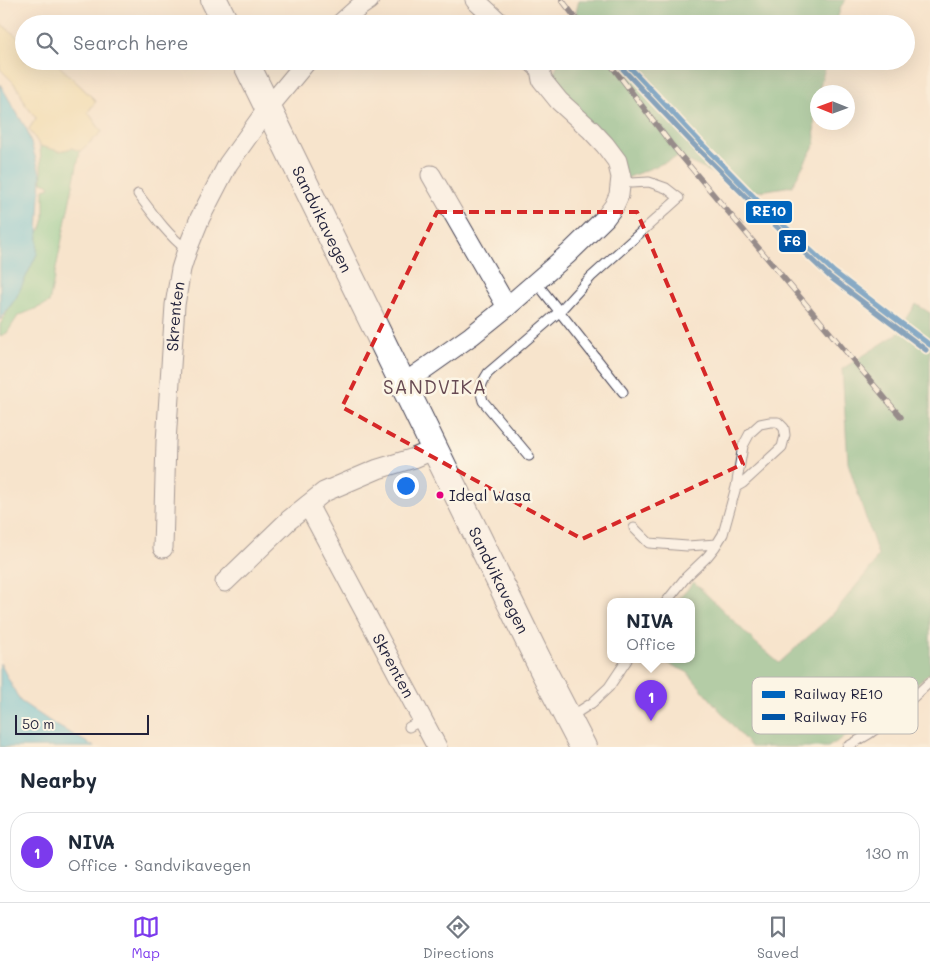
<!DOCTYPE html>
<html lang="en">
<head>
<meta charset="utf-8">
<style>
	:root { --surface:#fff; --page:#f2f2f3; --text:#1f2937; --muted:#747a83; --line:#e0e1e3; --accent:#7c3aed }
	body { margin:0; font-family:Mali,sans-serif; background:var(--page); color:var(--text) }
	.compass { position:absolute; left:810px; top:85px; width:45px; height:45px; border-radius:50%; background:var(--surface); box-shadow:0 5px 20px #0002; rotate:271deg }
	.scale { position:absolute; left:15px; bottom:12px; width:134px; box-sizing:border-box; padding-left:5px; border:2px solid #22223b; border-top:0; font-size:14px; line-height:18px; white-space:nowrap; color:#22223b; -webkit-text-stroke:4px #fcf5e5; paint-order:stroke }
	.you { position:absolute; left:405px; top:485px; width:18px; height:18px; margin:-12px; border:4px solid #fff; border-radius:50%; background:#1a73e8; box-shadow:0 0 0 8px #1a73e833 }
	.badge { display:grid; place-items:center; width:32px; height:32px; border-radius:50%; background:var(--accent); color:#fff; font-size:16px; font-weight:700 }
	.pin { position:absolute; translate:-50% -41px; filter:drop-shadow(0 1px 2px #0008) }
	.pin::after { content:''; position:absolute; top:26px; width:18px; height:15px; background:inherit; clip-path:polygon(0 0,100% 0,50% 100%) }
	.popup { position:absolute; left:607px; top:598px; width:88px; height:65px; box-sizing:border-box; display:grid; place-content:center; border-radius:10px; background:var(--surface); filter:drop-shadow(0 1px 4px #0005); font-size:16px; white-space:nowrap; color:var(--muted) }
	.popup b { font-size:19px; color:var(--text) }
	.popup::after { content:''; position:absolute; left:50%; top:100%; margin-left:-10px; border:10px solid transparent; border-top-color:var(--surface) }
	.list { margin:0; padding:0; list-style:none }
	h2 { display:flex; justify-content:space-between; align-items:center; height:65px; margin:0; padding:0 20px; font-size:21px }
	h2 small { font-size:16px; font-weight:400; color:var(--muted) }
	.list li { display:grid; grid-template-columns:32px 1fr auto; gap:15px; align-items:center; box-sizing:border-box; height:80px; margin:0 10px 10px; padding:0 10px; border:1px solid var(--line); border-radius:20px }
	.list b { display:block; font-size:19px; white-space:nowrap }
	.list p { margin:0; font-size:16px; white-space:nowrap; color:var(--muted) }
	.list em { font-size:16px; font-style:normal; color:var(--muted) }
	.icon { flex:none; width:28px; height:28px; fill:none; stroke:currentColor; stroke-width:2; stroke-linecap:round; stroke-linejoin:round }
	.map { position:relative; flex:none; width:930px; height:747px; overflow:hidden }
	.search { position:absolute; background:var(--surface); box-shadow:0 5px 20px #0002; left:15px; right:15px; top:15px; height:55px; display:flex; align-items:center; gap:12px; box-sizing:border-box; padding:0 18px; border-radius:28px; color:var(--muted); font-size:19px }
	.sheet { height:155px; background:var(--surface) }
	nav { display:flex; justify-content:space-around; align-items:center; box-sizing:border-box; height:70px; border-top:1px solid var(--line); background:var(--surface); font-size:14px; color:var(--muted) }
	nav a { display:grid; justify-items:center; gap:2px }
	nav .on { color:var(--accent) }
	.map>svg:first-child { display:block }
	.green { fill:#7acc8e; stroke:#4e7764 }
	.forest { fill:#63b079; stroke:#42695a }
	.sand { fill:#eeda9e; stroke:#887e6c }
	.water { fill:#5dc5da; stroke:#40748a }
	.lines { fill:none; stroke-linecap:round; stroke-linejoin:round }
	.lane-casing { stroke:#423f51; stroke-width:11 }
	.street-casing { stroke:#423f51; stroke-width:21 }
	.secondary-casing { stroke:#423f51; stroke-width:28 }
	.lane { stroke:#fff; stroke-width:9 }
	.street { stroke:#fff; stroke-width:19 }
	.secondary { stroke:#fff; stroke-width:26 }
	.rail-casing { stroke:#22223b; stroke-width:5.5 }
	.rail { stroke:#fcf5e5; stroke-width:4; stroke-dasharray:11; stroke-linecap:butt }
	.rail-1-casing { stroke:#fcf5e5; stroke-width:9 }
	.rail-2-casing { stroke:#fcf5e5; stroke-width:9 }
	.rail-1 { stroke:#0065bd; stroke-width:5 }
	.rail-2 { stroke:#0054a6; stroke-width:5 }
	.marked { fill:none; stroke:#d62828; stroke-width:4; stroke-dasharray:10 6; stroke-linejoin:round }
	.bus-dot { fill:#e5007d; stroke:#fcf5e5; stroke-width:2 }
	.labels { text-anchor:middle; stroke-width:5; stroke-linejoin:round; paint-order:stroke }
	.bus-label { font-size:15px; fill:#22223b; stroke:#fcf5e5; text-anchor:start }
	.street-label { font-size:16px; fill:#22223b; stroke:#fcf5e5 }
	.quarter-label { font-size:19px; letter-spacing:1px; fill:#674a53; stroke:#fcf5e5 }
	.key { fill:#fcf5e5; stroke:#bbb6b2; stroke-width:1 }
	.key-label { font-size:14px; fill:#22223b }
	.line-badge { stroke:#fcf5e5; stroke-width:2 }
	.badge-label { font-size:14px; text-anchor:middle; font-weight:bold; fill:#fff }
</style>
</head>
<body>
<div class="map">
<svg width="930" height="747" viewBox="0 0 930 747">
	<rect width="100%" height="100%" fill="#fcf5e5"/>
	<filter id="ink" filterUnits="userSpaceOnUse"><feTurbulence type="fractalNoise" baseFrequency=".02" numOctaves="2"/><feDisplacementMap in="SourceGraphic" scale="10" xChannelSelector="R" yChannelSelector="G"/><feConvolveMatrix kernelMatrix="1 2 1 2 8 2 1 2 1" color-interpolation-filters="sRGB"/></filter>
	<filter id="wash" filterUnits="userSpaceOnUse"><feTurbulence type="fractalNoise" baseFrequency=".0096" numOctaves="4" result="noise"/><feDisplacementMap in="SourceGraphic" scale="20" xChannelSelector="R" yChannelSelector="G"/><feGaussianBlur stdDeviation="1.12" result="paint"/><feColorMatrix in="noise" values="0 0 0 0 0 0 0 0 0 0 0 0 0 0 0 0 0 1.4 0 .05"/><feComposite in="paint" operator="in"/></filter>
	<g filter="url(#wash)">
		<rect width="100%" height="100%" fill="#f7e4cc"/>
		<path class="green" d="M40 146 60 151 72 148 80 151 49 303 18 316 7 333 0 336V325L11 305 29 265 37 233 41 229 44 218V189L50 187 48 184 42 182Z"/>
		<path class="forest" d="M579 0H846L841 6 836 24H573Z
			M559 61H827L814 107 815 144 792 186 754 192 678 157 615 183 608 161 550 83Z
			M916 304 930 313V673L867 724 828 747H751L687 672 660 660H691V602H676L694 582 756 643 779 663 832 615 873 565 878 555 848 463 842 369 897 334Z"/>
		<path class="sand" d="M0 23 24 42V61H54L96 101 88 112 102 132 80 151 72 148 60 151 40 146 29 129 36 118 25 104 20 92 13 82 0 69Z"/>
		<path class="water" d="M0 84 27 130 41 176 37 254 16 298 0 320Z
			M0 663 20 701 54 724 95 747H0Z"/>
	</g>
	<g filter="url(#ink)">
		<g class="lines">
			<defs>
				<path id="lane" d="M138 194C153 214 167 234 187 250
					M536 282 623 392
					M529 456 483 401C479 388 481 384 488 373L559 312 591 277 679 198 666 188 649 182 631 183 621 177
					M634 528 649 543 687 546 717 544
					M666 602 686 577 707 557 715 547 723 534 736 487 743 446 750 433 760 424 770 422H778L784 428 785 435 782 447 743 483 736 487
					M570 717 592 703 609 687 627 660
					M409 727 422 720
					M847 747 869 734 892 717 930 682"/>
				<g id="street">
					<path d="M475 0 501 24"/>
					<path d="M340 24 359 7 369 0"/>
					<path d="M431 175 507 307"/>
					<path d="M403 384 471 336 507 307 568 254 605 218 614 206 619 195 621 177 617 161 605 145 591 130 559 101 542 80 540 69 531 61"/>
					<path id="s1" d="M308 505 437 747"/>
					<path id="s2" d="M163 548 166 442 175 305 181 269 187 250 200 218 228 164 268 108 307 61"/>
					<path d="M225 582 289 520 324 492 378 469 414 458 435 449"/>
				</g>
				<g id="secondary">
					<path d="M214 0 226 24"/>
					<path id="s3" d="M245 61 543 670 583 747"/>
				</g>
			</defs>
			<use href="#lane" class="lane-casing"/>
			<use href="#street" class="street-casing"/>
			<use href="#secondary" class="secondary-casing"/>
			<use href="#lane" class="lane"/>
			<use href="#street" class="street"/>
			<use href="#secondary" class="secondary"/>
			<defs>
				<path id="rail" d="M562 0 580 24
					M608 61 671 144 901 417"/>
			</defs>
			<use href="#rail" class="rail-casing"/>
			<use href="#rail" class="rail"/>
			<defs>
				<path id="rail-1" d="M624 61 703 145 761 204 834 272 930 345"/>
				<path id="rail-2" d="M619 65 698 149 757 208 830 277 926 350"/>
			</defs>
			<use href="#rail-1" class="rail-1-casing"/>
			<use href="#rail-2" class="rail-2-casing"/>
			<use href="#rail-1" class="rail-1"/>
			<use href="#rail-2" class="rail-2"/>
		</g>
	</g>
	<path d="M0 0H930V747H0ZM437 212H637L743 464 582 539 342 407Z" fill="#f7e4cc" fill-opacity=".55" fill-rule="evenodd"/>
	<path class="marked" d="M437 212H637L743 464 582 539 342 407Z"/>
	<circle class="bus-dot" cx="440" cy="495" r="4.5"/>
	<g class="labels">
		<g class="bus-label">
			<text x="449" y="501">Ideal Wasa</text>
		</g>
		<g class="street-label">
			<text dy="6" stroke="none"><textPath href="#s3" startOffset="176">Sandvikavegen</textPath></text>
			<text dy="6" stroke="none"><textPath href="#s2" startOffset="232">Skrenten</textPath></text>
			<text dy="6" stroke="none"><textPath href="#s3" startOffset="578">Sandvikavegen</textPath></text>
			<text dy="6" stroke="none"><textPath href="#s1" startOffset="182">Skrenten</textPath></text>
		</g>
		<g class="quarter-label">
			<text x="435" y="394">SANDVIKA</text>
		</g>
	</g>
	<rect x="752" y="677" width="166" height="57" rx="8" class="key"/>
	<rect x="762" y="691" width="23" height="7" fill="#0065bd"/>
	<rect x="762" y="714" width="23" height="6" fill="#0054a6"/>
	<g class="key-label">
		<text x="794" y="699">Railway RE10</text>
		<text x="794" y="722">Railway F6</text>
	</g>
	<g class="line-badge">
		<rect x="745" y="200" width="48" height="24" rx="5" fill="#0065bd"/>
		<rect x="778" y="229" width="29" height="24" rx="5" fill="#0054a6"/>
	</g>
	<g class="badge-label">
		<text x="769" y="216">RE10</text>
		<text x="792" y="246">F6</text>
	</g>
</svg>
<svg class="compass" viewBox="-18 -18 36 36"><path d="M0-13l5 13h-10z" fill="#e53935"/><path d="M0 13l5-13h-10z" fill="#747a83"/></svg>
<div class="scale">50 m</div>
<div class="you"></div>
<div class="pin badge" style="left:651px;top:721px">1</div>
<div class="popup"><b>NIVA</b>Office</div>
<div class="search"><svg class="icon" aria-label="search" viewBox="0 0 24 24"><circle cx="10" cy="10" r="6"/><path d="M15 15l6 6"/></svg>Search here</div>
</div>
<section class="sheet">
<h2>Nearby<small></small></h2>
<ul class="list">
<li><span class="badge">1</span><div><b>NIVA</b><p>Office · Sandvikavegen</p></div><em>130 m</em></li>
</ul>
</section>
<nav>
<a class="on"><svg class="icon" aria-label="map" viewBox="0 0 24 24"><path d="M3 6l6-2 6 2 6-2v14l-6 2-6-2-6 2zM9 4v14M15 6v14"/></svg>Map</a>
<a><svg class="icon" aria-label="directions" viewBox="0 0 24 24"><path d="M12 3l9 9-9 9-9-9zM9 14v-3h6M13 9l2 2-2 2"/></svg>Directions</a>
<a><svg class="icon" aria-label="saved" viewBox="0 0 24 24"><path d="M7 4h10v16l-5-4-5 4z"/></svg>Saved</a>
</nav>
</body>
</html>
